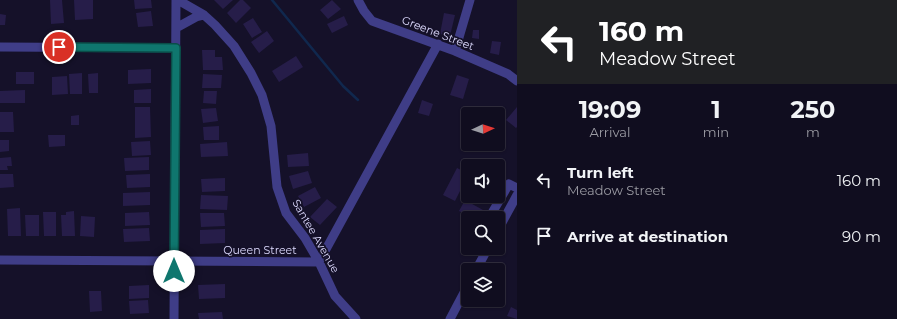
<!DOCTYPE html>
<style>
:root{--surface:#100d1f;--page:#1e1b2c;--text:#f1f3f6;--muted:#9c9ca4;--line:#302d3d}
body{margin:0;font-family:Montserrat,sans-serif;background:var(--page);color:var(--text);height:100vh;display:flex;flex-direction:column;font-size:15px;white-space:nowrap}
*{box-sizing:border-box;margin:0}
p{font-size:13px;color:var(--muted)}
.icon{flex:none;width:22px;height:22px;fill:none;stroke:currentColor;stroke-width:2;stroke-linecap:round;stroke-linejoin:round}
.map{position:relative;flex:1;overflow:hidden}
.side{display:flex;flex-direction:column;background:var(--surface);width:380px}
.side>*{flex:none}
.top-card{background:#202124;color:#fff;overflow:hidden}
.needle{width:26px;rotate:86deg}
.fabs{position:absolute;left:461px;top:107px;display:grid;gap:8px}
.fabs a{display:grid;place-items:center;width:44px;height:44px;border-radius:4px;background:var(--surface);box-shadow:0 1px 3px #0004,0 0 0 1px var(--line);font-size:20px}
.pin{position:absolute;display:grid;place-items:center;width:34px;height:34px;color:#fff;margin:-17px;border:2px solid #fff;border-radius:50%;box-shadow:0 1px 4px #0007}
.me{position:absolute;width:44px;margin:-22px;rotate:0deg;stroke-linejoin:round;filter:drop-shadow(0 0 3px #0008)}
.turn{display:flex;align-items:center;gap:14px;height:84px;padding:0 16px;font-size:18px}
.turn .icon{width:52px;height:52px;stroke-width:2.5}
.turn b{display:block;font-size:28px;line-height:34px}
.eta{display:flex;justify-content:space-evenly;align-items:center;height:68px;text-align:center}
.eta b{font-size:24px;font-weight:700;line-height:28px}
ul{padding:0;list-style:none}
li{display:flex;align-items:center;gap:12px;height:56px;padding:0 16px}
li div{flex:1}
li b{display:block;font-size:15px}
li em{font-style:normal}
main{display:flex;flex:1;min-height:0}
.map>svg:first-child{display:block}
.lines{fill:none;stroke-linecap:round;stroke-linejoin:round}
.stream{stroke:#10284e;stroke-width:2.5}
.building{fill:#261d49}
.minor{stroke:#3f3d87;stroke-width:9}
.route-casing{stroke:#0a4d48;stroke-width:10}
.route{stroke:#0f766e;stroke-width:7}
.labels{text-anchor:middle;stroke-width:3.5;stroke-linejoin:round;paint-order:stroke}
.street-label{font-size:11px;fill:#dddafe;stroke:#151129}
</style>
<main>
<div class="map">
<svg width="517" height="319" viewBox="0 0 517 319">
<rect width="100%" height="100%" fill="#151129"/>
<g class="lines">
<!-- stream -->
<path class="stream" d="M272,0L343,86L358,100"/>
</g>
<!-- building -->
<path class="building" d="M50,0H62L64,23L51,24Z
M74,0H93V19L75,20Z
M134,0H151L152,8L135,9Z
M214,0H233L223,9Z
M240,0H243L251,8L236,23L227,13Z
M332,0L341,9L328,19L320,10Z
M151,11L153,26L138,27L136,13Z
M444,13L455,15L450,36L440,34Z
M0,14L6,15L5,25H0Z
M344,16L348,25L332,33L327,24Z
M253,18L262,32L252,38L243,24Z
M473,30H479V39L472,38Z
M267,31L274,41L259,53L251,42Z
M492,41L501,42L499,55L490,53Z
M202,50H215V57H222L223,70H203Z
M296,56L303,67L279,82L272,71Z
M151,69V83L128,84V70Z
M16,72H34V84H16Z
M82,73V94H70L69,74Z
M98,73V93H89L88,74Z
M203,74L222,75L221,88H202Z
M457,75L469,79L463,99L450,95Z
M67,76L68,94L52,95V77Z
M151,89V103H134V90Z
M25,90V103H0V91Z
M204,91H217L216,104L203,103Z
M422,100L433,104L429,116L418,113Z
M135,107H150L151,137L135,138Z
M517,107V127L516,128L506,120Z
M216,108L218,121L203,123L201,109Z
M0,112H13L14,132H0Z
M79,115V125H71V116Z
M219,126V140H204L203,127Z
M48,135H65V146L49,147Z
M0,140H9V151L0,152Z
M150,141L151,155L132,156L131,142Z
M227,142L228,156L201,157L200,144Z
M308,153L309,166L288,167L287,155Z
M11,157L12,166H7L8,170H0V158Z
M149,157V170L125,171L124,158Z
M465,167L468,168V175L455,201L443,195L457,168L463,171Z
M498,170L503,172L498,184Z
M308,171L312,183L293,189L289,176Z
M0,174H13L14,187L0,188Z
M150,174V187L127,188L126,175Z
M225,178V191L202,192L201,179Z
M315,187L321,198L304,207L298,196Z
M150,192V205L123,206V193Z
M201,195L228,196L227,210L200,209Z
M327,199L337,207L320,225L310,217Z
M465,200L483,210L479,218H472L459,211Z
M20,208L21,236H8L7,209Z
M74,211L75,236H62L61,215H66V212Z
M43,212H56V236H44Z
M149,212L150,225L125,226V213Z
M200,213H224L225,226L201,227Z
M25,215H39V236H26Z
M81,216L95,217L94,237L80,236Z
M149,228L150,241L124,242L123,229Z
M225,229V243L200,244V230Z
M225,284V298L199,299L198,285Z
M149,285V298L129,299V286Z
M89,291H101L102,311L90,312Z
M148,300L149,313L130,314L129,301Z
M511,307L517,310V319L507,316Z
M222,312L223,319H199L198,313Z"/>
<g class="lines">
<!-- minor -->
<path class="minor" d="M178,0L204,15L215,25L234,46L251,73L262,95L271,126L277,187L286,213L305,238L319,262L335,296L356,319
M358,0L364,11L372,21L455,51L508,74L517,81
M176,28L196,17L204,15
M0,47L176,48
M455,51L470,0
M489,218L509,184L517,188
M498,230L517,195
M0,260L319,262L438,44
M476,270L488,248
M174,319L176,0
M450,319L468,285"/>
</g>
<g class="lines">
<!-- route casing -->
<g class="route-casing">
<path id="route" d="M59,47L176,48L174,271"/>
</g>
<!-- route -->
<use href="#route" class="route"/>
</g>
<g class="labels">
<!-- street labels -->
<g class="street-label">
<text transform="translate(438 33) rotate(21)" y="4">Greene Street</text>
<text transform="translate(316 236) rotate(60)" y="4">Santee Avenue</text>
<text x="260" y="254">Queen Street</text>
</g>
</g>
</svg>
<div class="fabs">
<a><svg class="needle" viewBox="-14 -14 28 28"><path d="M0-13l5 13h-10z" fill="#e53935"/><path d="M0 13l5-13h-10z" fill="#9c9ca4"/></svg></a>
<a><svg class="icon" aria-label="sound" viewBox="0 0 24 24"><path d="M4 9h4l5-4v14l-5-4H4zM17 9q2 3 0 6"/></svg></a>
<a><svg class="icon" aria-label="search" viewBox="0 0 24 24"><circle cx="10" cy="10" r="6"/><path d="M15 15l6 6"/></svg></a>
<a><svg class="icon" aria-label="layers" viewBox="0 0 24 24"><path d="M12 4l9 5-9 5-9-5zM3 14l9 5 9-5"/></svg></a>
</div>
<div class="pin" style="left:59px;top:47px;background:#d93025"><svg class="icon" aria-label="arrive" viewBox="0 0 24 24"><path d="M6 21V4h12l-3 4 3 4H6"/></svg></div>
<svg class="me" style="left:174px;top:271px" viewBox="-20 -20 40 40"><circle r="19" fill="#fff"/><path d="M0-13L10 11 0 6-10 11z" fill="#0f766e"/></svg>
</div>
<section class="side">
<div class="top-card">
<div class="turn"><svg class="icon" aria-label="left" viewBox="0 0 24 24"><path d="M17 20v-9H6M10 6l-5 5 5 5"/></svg><div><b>160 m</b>Meadow Street</div></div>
</div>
<div class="eta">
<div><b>19:09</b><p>Arrival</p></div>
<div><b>1</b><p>min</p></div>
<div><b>250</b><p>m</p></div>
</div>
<ul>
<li><svg class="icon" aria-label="left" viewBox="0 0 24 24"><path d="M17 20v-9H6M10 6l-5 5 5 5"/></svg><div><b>Turn left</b><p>Meadow Street</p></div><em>160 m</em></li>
<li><svg class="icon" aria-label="arrive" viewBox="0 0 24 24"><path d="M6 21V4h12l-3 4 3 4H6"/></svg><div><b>Arrive at destination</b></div><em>90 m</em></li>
</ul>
</section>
</main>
